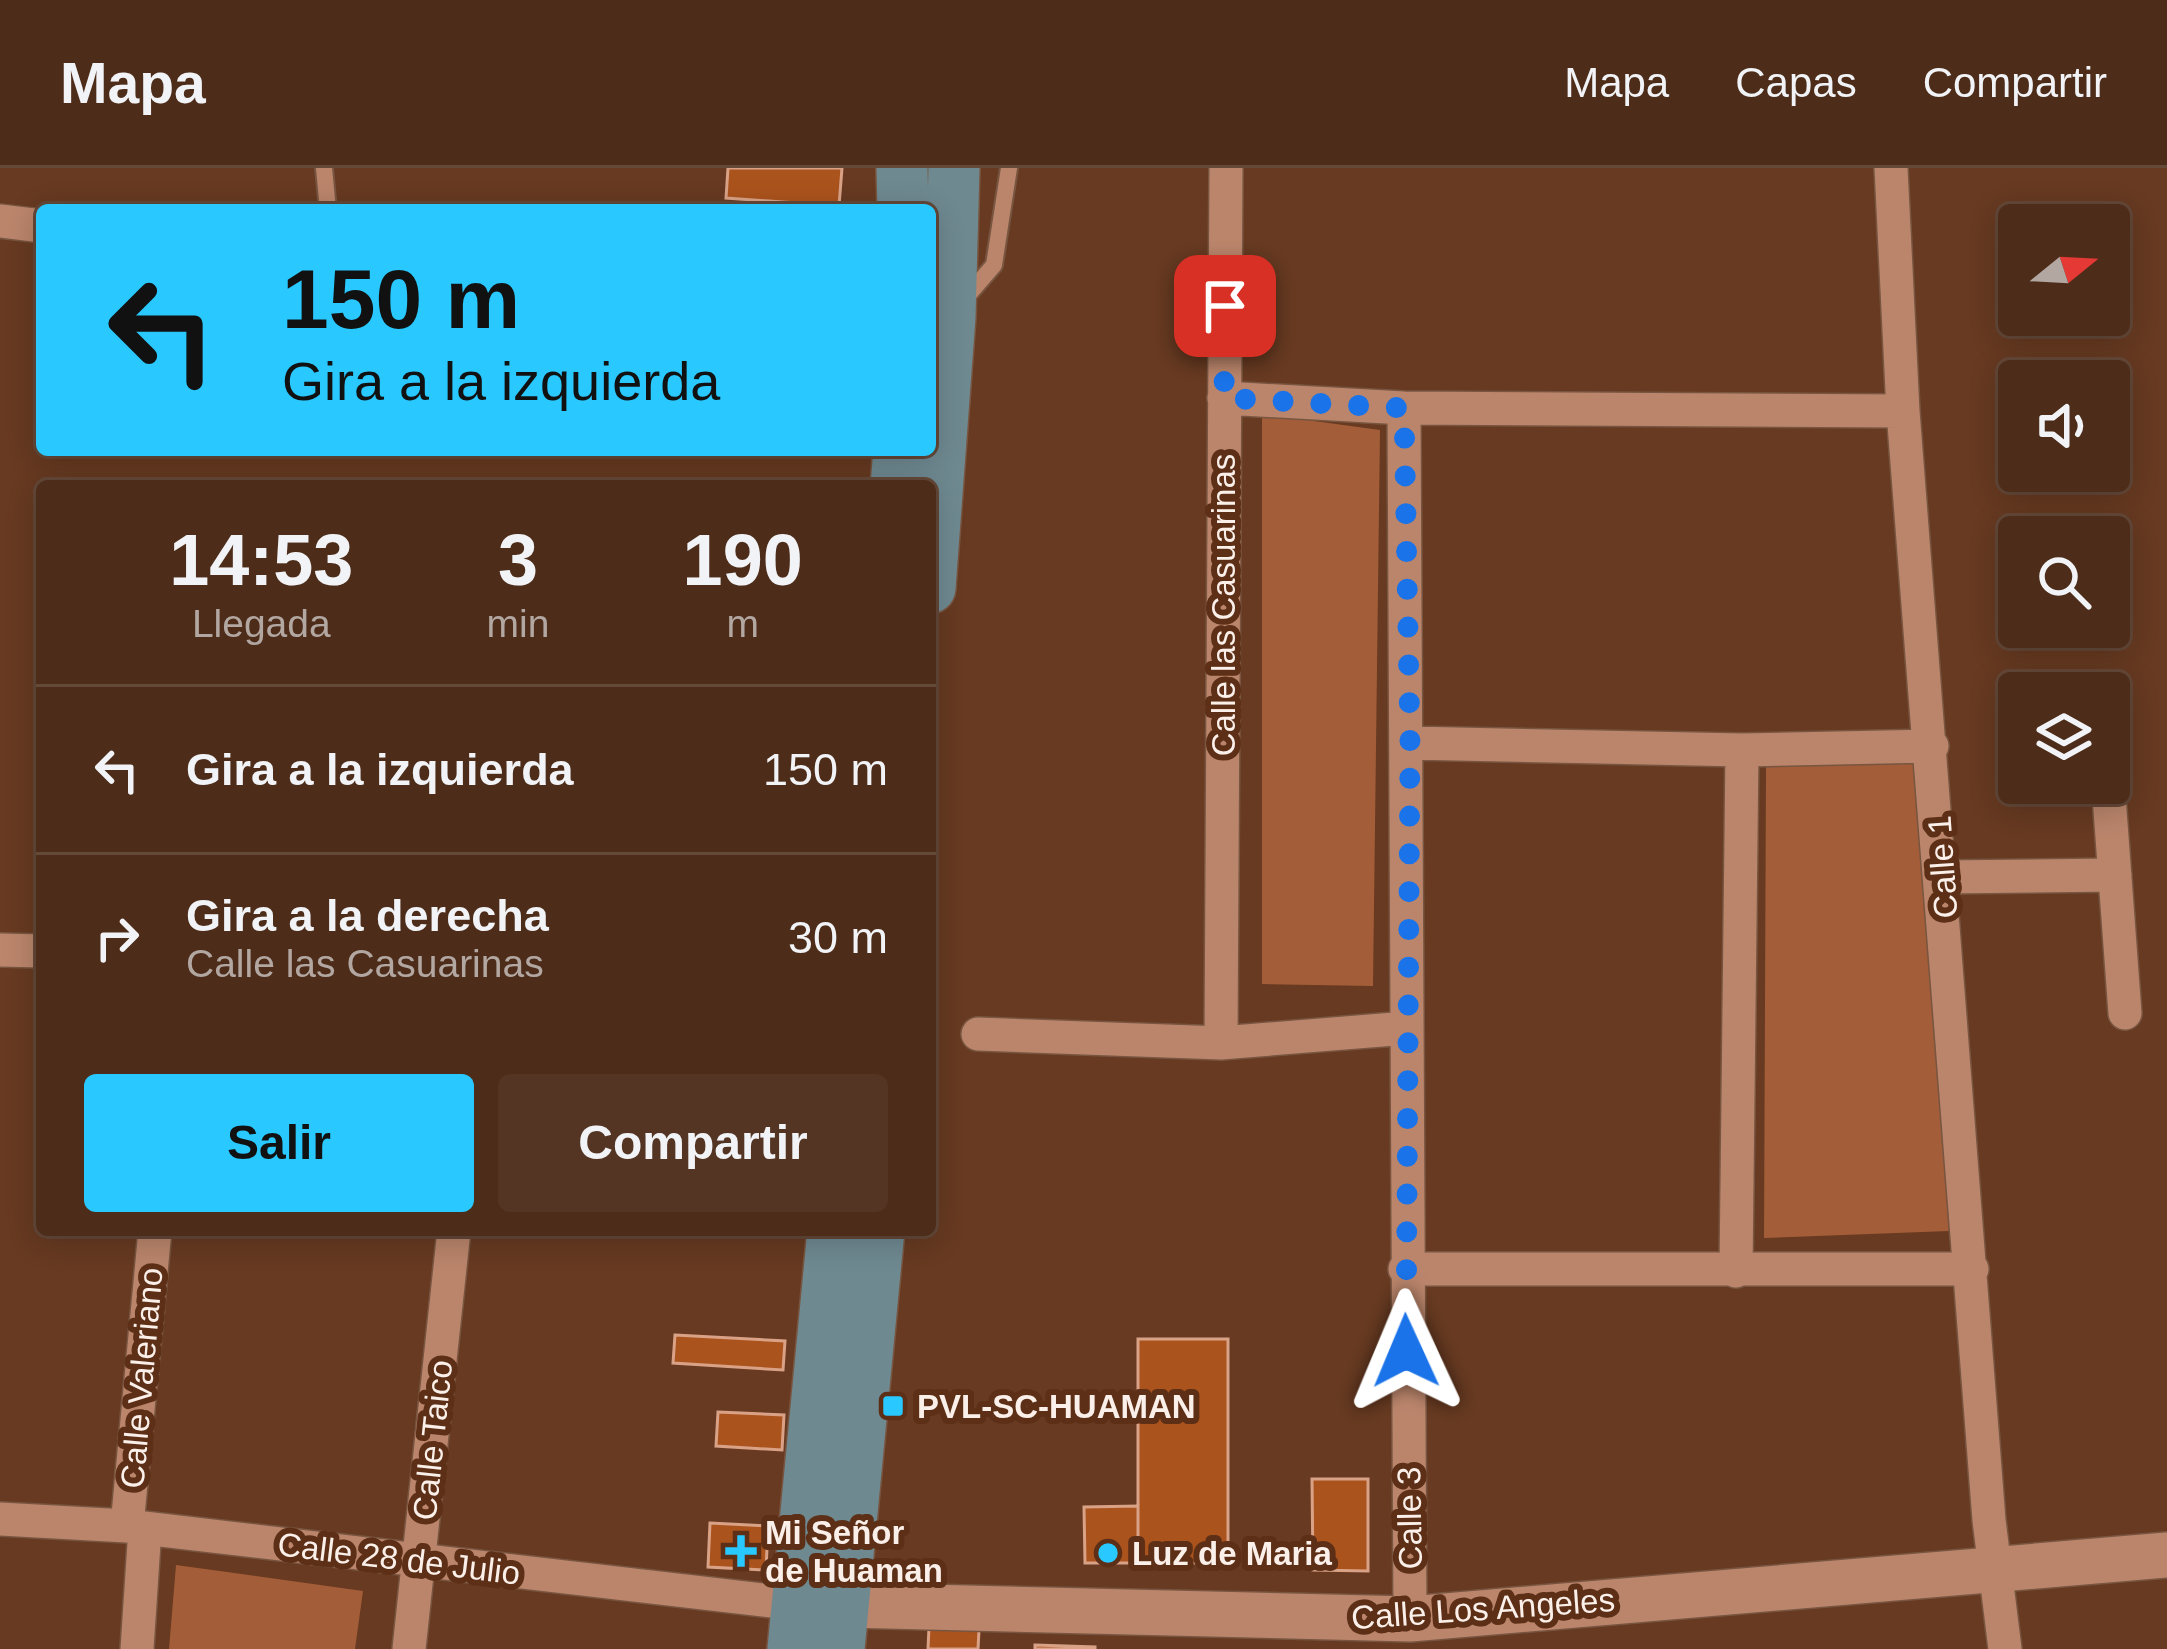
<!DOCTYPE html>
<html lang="es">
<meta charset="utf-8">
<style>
:root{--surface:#4d2c19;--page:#543422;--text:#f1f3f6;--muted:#b3a7a2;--line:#644838;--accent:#29c8ff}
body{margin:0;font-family:Helvetica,sans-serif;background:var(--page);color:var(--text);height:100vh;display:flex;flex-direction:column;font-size:45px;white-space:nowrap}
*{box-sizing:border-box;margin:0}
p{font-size:39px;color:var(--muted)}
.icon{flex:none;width:66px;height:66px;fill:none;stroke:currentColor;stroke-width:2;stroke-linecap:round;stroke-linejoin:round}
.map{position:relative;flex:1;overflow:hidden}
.drawer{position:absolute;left:36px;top:312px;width:900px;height:756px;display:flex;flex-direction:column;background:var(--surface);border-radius:12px;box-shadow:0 6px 30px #0003,0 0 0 3px var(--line)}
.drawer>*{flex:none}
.top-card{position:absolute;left:36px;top:36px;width:900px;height:252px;border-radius:12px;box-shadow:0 6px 30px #0003,0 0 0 3px var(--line);background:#29c8ff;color:#111;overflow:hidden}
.needle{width:78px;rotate:72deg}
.controls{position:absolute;left:1998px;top:36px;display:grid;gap:24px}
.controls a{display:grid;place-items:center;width:132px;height:132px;border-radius:12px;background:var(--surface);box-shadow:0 6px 30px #0003,0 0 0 3px var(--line);font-size:60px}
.pin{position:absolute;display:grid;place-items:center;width:102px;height:102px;color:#fff;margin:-51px;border-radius:24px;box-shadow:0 6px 18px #0006}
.me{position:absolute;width:132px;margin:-66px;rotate:359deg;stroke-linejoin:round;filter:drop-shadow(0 0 9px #0008)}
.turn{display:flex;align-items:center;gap:42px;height:252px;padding:0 48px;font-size:54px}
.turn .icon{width:156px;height:156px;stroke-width:2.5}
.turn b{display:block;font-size:84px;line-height:102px}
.eta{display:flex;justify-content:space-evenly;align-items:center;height:204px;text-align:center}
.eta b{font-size:72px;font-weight:600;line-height:84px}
.action{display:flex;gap:24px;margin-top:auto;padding:24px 48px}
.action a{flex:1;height:138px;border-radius:12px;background:var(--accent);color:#111;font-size:48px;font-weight:600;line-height:138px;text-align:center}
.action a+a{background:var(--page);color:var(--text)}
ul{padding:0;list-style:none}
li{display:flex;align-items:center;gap:36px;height:168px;padding:0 48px;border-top:3px solid var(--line)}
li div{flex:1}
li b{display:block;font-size:45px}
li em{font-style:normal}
header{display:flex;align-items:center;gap:72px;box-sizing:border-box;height:168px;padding:0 60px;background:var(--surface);border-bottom:3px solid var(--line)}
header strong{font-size:57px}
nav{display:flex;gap:66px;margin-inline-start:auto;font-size:42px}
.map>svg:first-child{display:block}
.green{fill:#a35d38}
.building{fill:#ab531d;stroke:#d9a287;stroke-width:3}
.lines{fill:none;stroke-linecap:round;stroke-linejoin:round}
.lane-casing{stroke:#785540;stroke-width:20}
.street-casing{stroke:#785540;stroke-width:36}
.secondary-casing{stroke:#785540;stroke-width:48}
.primary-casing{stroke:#785540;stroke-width:54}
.lane{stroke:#ba856b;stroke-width:16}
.street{stroke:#ba856b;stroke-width:33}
.secondary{stroke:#ba856b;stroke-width:45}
.primary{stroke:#6f8991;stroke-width:51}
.route{stroke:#1a73e8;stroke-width:21;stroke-dasharray:0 37.8}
.poi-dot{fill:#29c8ff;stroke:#5c2f16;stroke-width:4.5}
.labels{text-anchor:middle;stroke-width:12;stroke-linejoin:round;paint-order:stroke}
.street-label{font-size:33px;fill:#fbefe9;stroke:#5c2f16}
.poi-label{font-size:33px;font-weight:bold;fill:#fbefe9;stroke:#5c2f16;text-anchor:start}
</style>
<header>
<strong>Mapa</strong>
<nav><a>Mapa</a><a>Capas</a><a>Compartir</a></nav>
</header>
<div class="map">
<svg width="2167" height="1481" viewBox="0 0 2167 1481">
<rect width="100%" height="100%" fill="#673a21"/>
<!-- green -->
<path class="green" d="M1262,246L1380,262L1373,818L1262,816Z
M1915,595L1949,1063L1764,1070L1766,597Z
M176,1397L363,1423L355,1481H169Z"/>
<!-- building -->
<path class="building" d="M728,0H842L839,38L726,30Z
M675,1167L785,1173L783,1202L673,1195Z
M1138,1171H1228V1395H1138Z
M718,1244L784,1247L782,1282L716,1278Z
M1312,1311H1368V1403L1313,1402Z
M1138,1338V1395H1085L1084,1339Z
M710,1355L768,1358L766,1402L708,1399Z
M929,1459L979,1462L978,1481H928Z
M1035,1477L1095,1479V1481H1035Z"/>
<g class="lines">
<!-- lane casing -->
<g class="lane-casing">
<path id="lane" d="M324,0L328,42
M962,134L994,97L1009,0"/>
</g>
<!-- street casing -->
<g class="street-casing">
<path id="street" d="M1891,0L1903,243L1989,1352L2005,1481
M0,53L42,58
M1224,230L1404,240L1903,243
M1404,240L1410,1451
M1410,575L1742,582L1932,578
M2108,615L2125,845
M1943,709L2115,707
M0,782L42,783
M978,866L1221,875L1407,860
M1221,875L1226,0
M1405,1101H1972
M1736,1103L1742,582
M0,1351L127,1358L797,1436
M127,1358L155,1062
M137,1481L145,1360
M409,1481L454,1062"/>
</g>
<!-- secondary casing -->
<g class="secondary-casing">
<path id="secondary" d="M806,1436L1410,1451L2167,1387"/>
</g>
<!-- primary casing -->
<g class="primary-casing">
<path id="primary" d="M902,0L903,42
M896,318L899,282
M930,420L950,149L954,0
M793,1481L833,1062
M839,1481L879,1062"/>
</g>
<!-- lane -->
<use href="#lane" class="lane"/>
<!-- street -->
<use href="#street" class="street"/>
<!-- secondary -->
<use href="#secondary" class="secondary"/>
<!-- primary -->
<use href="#primary" class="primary"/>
</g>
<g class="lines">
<!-- route -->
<path class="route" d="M1225,138L1224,230L1404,240L1410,575L1406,1183"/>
</g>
<!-- markers -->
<g class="poi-dot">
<rect x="881" y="1226" width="24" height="24" rx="6"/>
<path d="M735 1365h12v12h12v12h-12v12h-12v-12h-12v-12h12z"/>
<circle cx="1108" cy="1385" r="12"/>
</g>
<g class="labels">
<!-- street labels -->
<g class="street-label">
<text transform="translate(1223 437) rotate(-90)" y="12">Calle las Casuarinas</text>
<text transform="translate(1942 699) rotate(-94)" y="12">Calle 1</text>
<text transform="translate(141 1210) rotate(-85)" y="12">Calle Valeriano</text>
<text transform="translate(432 1272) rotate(-84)" y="12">Calle Taico</text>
<text transform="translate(1409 1350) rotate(-91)" y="12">Calle 3</text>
<text transform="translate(399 1390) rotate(7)" y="12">Calle 28 de Julio</text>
<text transform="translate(1483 1440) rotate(-4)" y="12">Calle Los Angeles</text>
</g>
<!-- poi labels -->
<g class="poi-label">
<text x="917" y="1250">PVL-SC-HUAMAN</text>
<text x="765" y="1376">Mi Señor<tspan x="765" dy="38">de Huaman</tspan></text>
<text x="1132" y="1397">Luz de Maria</text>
</g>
</g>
</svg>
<div class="controls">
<a><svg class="needle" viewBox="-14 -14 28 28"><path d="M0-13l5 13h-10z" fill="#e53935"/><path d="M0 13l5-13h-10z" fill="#b3a7a2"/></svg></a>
<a><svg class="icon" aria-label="sound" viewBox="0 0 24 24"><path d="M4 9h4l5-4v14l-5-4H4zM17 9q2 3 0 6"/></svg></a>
<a><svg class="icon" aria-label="search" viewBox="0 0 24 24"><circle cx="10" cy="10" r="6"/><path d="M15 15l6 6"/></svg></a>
<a><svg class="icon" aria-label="layers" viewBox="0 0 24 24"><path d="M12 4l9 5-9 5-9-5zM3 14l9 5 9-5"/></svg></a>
</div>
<div class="pin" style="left:1225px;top:138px;background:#d93025"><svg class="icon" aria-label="arrive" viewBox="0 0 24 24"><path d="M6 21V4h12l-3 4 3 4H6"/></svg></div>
<svg class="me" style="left:1406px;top:1183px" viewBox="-20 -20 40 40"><path d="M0-17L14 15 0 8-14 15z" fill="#1a73e8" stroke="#fff" stroke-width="4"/></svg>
<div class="top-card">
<div class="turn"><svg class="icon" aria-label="left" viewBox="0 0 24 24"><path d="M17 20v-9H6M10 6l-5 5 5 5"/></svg><div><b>150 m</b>Gira a la izquierda</div></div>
</div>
<section class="drawer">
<div class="eta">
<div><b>14:53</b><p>Llegada</p></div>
<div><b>3</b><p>min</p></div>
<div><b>190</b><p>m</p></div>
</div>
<ul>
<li><svg class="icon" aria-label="left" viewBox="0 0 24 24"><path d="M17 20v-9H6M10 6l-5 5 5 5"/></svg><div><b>Gira a la izquierda</b></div><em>150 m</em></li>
<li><svg class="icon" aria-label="right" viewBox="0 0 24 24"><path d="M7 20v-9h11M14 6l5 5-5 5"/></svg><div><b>Gira a la derecha</b><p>Calle las Casuarinas</p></div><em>30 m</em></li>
</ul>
<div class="action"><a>Salir</a><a>Compartir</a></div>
</section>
</div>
